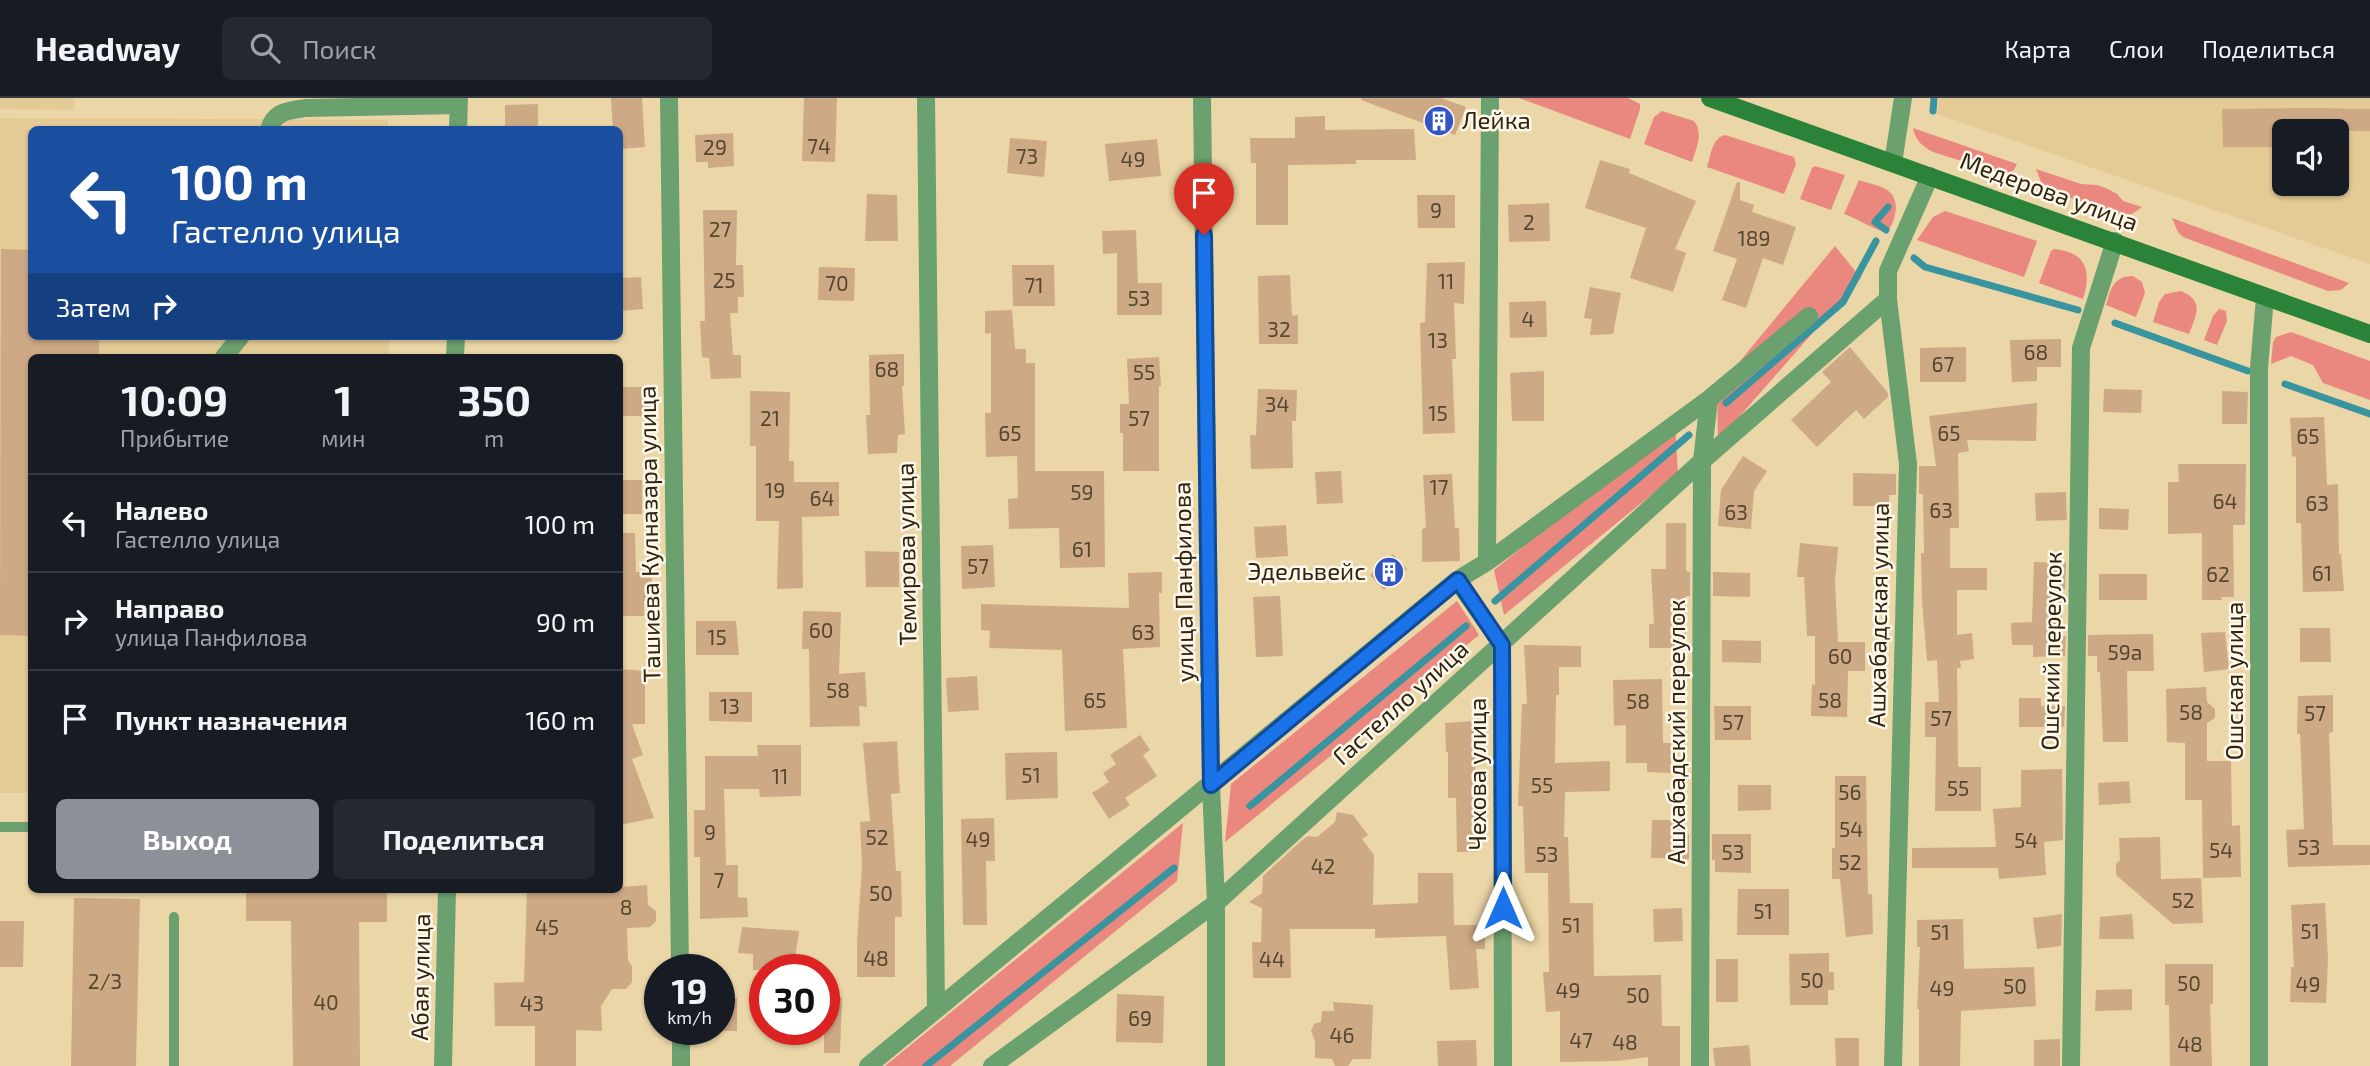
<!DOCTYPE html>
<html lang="ru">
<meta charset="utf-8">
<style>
:root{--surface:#171b24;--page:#242831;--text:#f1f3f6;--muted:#9ea1a6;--line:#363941;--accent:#8c9099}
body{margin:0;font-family:"Exo 2",sans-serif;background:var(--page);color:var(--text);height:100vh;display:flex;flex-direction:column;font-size:26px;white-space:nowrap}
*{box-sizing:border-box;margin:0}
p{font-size:23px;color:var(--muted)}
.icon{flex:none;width:38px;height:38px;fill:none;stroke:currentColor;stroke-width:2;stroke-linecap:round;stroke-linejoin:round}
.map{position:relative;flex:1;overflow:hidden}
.panel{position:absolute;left:28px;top:256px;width:595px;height:539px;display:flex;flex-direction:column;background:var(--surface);border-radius:10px;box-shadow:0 2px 5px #0004}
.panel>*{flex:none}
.top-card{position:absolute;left:28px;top:28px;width:595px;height:214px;border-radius:10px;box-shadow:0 2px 5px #0004;background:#1a4fa0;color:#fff;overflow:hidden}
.tools{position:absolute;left:2272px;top:21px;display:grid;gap:14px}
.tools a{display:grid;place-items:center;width:77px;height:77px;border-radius:10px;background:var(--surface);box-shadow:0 2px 5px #0004;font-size:35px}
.speed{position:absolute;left:644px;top:856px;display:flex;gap:14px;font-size:35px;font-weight:700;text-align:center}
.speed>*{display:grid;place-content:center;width:91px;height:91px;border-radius:50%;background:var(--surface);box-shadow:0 2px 5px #0004;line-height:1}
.speed small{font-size:18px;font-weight:400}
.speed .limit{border:10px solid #d22;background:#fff;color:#111}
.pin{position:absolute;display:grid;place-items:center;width:60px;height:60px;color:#fff;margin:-72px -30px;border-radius:50% 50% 50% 0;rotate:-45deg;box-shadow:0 0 7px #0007}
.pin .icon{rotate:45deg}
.me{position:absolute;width:77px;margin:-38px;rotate:0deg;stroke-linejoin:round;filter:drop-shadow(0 0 5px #0008)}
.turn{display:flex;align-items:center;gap:24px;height:147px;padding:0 28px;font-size:32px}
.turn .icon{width:91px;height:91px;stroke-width:2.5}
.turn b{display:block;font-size:49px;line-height:60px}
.then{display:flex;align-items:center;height:66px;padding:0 28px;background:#0003;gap:14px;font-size:26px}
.eta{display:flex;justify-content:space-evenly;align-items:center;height:119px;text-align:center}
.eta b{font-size:42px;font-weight:700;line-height:49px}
.button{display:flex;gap:14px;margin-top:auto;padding:14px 28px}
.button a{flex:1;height:80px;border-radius:10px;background:var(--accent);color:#fff;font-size:28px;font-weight:700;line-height:80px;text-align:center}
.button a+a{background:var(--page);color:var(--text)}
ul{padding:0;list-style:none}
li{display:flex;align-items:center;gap:21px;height:98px;padding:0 28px;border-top:2px solid var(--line)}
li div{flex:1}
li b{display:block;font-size:26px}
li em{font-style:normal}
header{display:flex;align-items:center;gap:42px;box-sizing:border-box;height:98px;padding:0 35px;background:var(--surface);border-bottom:2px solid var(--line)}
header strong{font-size:33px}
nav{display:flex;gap:38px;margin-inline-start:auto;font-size:24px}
.search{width:490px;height:63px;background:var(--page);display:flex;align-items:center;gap:18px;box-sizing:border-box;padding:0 24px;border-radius:10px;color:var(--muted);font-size:26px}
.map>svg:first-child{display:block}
.built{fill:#e4cb95;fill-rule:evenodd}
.green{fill:#ea877e}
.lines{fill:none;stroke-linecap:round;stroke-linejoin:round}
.stream{stroke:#38949f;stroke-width:7}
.building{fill:#cea985}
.service{stroke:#6ba06f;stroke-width:10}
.minor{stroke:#6ba06f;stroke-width:18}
.tertiary{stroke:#6ba06f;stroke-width:18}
.secondary{stroke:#2a8338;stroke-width:18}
.route-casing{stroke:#114b97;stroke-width:18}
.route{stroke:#1a73e8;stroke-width:12}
.labels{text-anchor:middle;stroke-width:5;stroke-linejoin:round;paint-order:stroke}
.number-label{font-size:21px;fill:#55462f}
.poi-label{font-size:24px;fill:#2d2512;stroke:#fff8ea;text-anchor:start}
.street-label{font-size:24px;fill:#2d2512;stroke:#fff8ea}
</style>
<header>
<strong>Headway</strong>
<div class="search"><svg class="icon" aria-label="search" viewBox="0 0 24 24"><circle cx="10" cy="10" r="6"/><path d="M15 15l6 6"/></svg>Поиск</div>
<nav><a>Карта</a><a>Слои</a><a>Поделиться</a></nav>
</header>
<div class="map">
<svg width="2370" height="968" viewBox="0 0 2370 968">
<rect width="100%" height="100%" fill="#ebd6a7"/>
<!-- built -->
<path class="built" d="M0,0H74V12L0,11Z
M1939,0H2370V166L1937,16ZM2284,33H2336V86H2284Z
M0,20L388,22V32H32V238H389V259H32L31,695H0Z"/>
<!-- green -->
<path class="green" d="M1519,0H1628L1640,6V11L1630,41Z
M1662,13L1694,23C1704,36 1696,50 1692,64L1644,46L1654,19Z
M141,28L215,29V31L141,32Z
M1913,30L2017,66L2013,73L2003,76L1933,54C1923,49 1915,42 1913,30Z
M1725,37L1794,59L1796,66L1784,96L1707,69C1711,57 1712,40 1725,37Z
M1815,68L1845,77L1831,112L1800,101L1812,70Z
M2036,71L2081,86L2097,87L2108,91L2117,96L2123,103L2142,109L2132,116L2118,117L2054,94L2041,84Z
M1859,82C1867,85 1880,87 1887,92C1902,102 1895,123 1887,135C1871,130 1860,122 1844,116Z
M1945,113L2037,143L2024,179L1917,142L1933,119Z
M2172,120L2349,185L2341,192L2328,193L2183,139L2178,134Z
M1835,148L1861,180L1718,343L1717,291Z
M2054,151C2086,154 2092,172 2083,201L2039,185L2051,153Z
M2133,178L2142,184L2145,195L2136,219L2106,207C2111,191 2113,178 2133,178Z
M2181,193C2205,203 2196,217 2189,236L2153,224L2159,204L2165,196Z
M2219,211L2226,213L2227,223L2217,247L2204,242L2213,218Z
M2291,234L2370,263V302L2323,285L2313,267L2291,258L2271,266L2273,244L2276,239Z
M1675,326L1678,375L1504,517L1494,472Z
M1457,503L1479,537L1225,744L1231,686Z
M1183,725L1177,783L950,968H885Z"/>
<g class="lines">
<!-- stream -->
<path class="stream" d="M1933,13L1934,0
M1886,132L1875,124L1888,109
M1914,160L1925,169L2078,212
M2115,225L2248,273
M2285,286L2370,316
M1726,305L1843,204L1876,143
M1495,503L1689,337
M1250,708L1466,528
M926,968L1174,770"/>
</g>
<!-- building -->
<path class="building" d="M611,0H642L645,49L620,51V32H613Z
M804,0H837L835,64L802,63Z
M1362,0H1441L1466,9L1455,37L1361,2Z
M538,6V32H505V7Z
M2311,10L2370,11V33H2284V49H2223L2222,11Z
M1325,18V32L1414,31L1416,62H1356V66L1288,67V127H1256V65H1251L1250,40H1295V19Z
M733,35L734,68L708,70V64H696L695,37Z
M1010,40L1047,43L1044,79L1007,75Z
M1157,41L1161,78L1109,83L1105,46Z
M1600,62L1630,71L1629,75L1696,103L1675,151L1686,155L1673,194L1630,180L1646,130L1585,110Z
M1737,84H1740V102L1754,107L1752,114L1796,129L1783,167L1763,160L1746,210L1722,202L1737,161L1713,153Z
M867,96L897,97L898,143H865Z
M1417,97H1455V130H1418Z
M1549,105L1550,143L1509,144L1508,107Z
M703,112H737L736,167H743L744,199H738V215H730L733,257H741V280L711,281L709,260L702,259L700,223H705Z
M1136,132L1138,185H1162V217H1117V155L1103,156L1102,133Z
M1,151L32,152V238H99V257L32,259V538L0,537Z
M1465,164L1464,206L1454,205L1456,261H1452L1455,335L1423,336L1420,225L1425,224L1427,165Z
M1012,167H1054L1055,208H1013Z
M819,169L855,170L854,203L818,202Z
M1290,177L1292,218L1298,217V246H1259L1258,178Z
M641,179L643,211L620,213V180Z
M1590,189L1621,195L1613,236L1590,237L1592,221L1584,220Z
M1546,203L1547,239L1510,240L1509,204Z
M1012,212L1015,251H1026V265H1035V373H1104L1105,469L1060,470L1059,430L1009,431L1008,401L1018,400L1017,358L986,359L985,315H991V235L985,236V213Z
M2061,241V269H2037V283L2012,284L2010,242Z
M1850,249L1888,295V299L1864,321L1856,312L1817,349L1791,322L1831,284L1822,274Z
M1966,249V284H1920V250Z
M904,256V288H902L905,336L898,337L897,355L868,356L866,317H870L869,257Z
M1159,259L1161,288H1159V373H1123V335H1120V306H1129L1127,261Z
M1544,273V323H1512L1510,275Z
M620,289H649V318H620Z
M1258,291L1297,292L1296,323H1292L1293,370L1251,371L1250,337H1256Z
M2104,291L2142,292L2141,315L2103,314Z
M750,293L790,294L789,363H794V384H839V418L802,419L803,490L777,491L779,423H756V348H750Z
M2222,293L2248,294L2247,326H2222Z
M2037,305L2036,343L1967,342L1969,353L1958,355L1959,430H1950V470H1987V492H1957V537L1972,535L1974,561L1960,563L1961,570H1957L1958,669H1981V713H1935L1936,639H1925V604H1939L1937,562L1927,563L1922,503L1921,455H1924L1923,396H1919V368H1936L1929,318Z
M2324,319L2327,387L2338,386L2339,456H2341L2344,493L2303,494L2301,425H2296V359L2292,358L2290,320Z
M1743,358L1767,373L1754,393L1751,431L1718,428L1721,392Z
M2178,366H2246L2245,427H2233L2234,499H2221L2222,502H2202V435L2168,436V384H2179Z
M1341,373L1343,405L1317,406L1315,374Z
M1853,375L1896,376V397H1889V408H1853Z
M1452,376L1455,430H1459L1460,463L1422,464V431L1426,430L1423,377Z
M620,382H642V416H620Z
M2066,394L2067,422L2036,423L2035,395Z
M2099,410L2129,411L2128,432L2099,431Z
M1666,425H1686V473L1690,474V498H1686V550H1649V526H1654L1651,471H1666Z
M1286,427L1288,458L1256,460L1254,429Z
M620,435H635L636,474H652L651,503H644V518H620Z
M1800,445L1838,449L1835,484L1838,544H1865V573H1848L1847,619L1811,618L1812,586L1815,587V538H1807L1804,479H1797Z
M993,447L995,489L962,491L961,448Z
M865,453L899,454V489H866Z
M1393,456L1407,471L1384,492L1370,477Z
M2034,464L2066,465L2065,492H2062V538H2066L2065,558L2033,559V547H2012L2011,525L2032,524Z
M1162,474V495H1159L1160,549L1123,551L1127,630L1065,633L1062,552L989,550L990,533L981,532V506L1129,510L1128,475Z
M1713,474L1750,475V499L1713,498Z
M2099,476H2147V502H2099Z
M1280,498L1283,558L1256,559L1253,499Z
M803,513L841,514L839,576L865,574L867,609L859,608L860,628L810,629L809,551H802Z
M696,523H736L739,557H696Z
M2300,530H2330L2331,564H2300Z
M2225,534L2229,571L2204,574L2201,535Z
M2153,536L2154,573H2127L2128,644H2103L2100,574H2097V558H2088V537Z
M1722,542L1761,543V565L1722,564Z
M1524,547L1581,548V569H1559V597H1556L1555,665L1610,663V693L1565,694L1564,739H1568L1570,805H1593L1594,878L1661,877L1662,928H1680V968H1648V959L1617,963L1560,964V913L1546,914L1543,874H1549L1548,775H1525L1523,708H1518L1522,606H1527Z
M620,571L645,573V626H632L643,657L632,661L654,720L620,727Z
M977,578L979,612L948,614L946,580Z
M1662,581L1663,645H1671V675L1647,674V665H1626V627L1614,628L1613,582Z
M2206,589L2207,604L2215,611V620L2207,625V663H2231L2232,728L2240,727L2241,779L2203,780L2202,702H2185V645L2167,644L2166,591Z
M709,594H752V624L709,623Z
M2333,597V634L2329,635L2333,747H2370V767L2288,769L2286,732L2304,731L2300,636H2297L2298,598Z
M2019,600H2041V608H2065L2064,629H2019Z
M1714,608H1751V642H1715Z
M1474,623L1478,754H1457L1456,700H1448V654H1446L1445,625Z
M1140,637L1150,652L1143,657L1157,678L1125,700L1130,707L1109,721L1092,695L1109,684L1103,675L1116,666L1110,657Z
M897,643L900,695L891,696L896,773H901L902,819H895V879H857V844L862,767L860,724L870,723L863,645Z
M757,647H801V698L760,699L759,691H724L726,767H738V799L747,800L748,819L700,821V759H694V712H705V658H758Z
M1057,654L1058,700L1006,702L1005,655Z
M2062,671L2063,742L2044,744L2046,777L1999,781L1998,770H1912V750L1996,749L1993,711L2021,709V672Z
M1835,678H1866L1868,796H1872L1873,836L1846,839L1840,781H1832V750H1835Z
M2129,683L2131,705L2099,707L2098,685Z
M1738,687H1771V712L1738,713Z
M1337,714L1353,717L1368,737L1362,741L1374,757L1373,807L1418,805V775H1453L1454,827H1485V851H1476L1479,890L1450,892L1446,838L1375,840V831H1290L1291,880H1253L1252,844H1261L1262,810L1249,804L1262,795L1263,778L1301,743L1308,738L1317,739L1335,724Z
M994,720L995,763H986L987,827H963L961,721Z
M1652,722H1683V736H1689V761L1651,760Z
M1712,736H1751V775L1715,774V762H1712Z
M2160,739L2161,781L2201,780L2203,825L2173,826L2116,777V766L2120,762L2119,740Z
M647,787L648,807L656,813V823L650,829L627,830L628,862L632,868V884L626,891H612L601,908L602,933L576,932V968H535V928H495L494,885L524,884L527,791H620V789Z
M246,791H387V824H359L360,968H293L291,823H246Z
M1738,791H1789V837H1737Z
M74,800L140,801L136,968H71Z
M2325,805L2328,861L2326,905L2290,904L2291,869H2294L2291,807Z
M1682,810L1683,843L1654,844L1653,811Z
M2062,816L2061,848L2037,851L2033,820Z
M2132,816L2134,841H2099L2100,819Z
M1963,821L1964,871L2034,869L2036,908L1961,913L1960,968H1919V911H1917L1920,849H1917V822Z
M0,823H24L23,869H0Z
M742,829L799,833L795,860L784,859V872H753V856L738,855Z
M1829,855V874H1834V892H1828V907H1790L1789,856Z
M1716,861H1738V904H1716Z
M2165,866H2213V906H2210L2212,968H2170L2169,907H2165Z
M2132,891V912L2095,913L2096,892Z
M1117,896L1164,898L1163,945L1116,944Z
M824,899H842L840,955H824Z
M719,900H737V933H719Z
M1333,904L1373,907L1371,961H1353L1348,968H1335L1332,961L1315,960V943L1311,933L1314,926L1321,924L1322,913H1334Z
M1835,940H1859V968H1836Z
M2060,941V968H2034V942Z
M1476,942L1477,968H1438L1437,943Z
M1749,947L1751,968H1715L1713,950Z"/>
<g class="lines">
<!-- service -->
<path class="service" d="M0,729H32
M174,819V968"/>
<!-- minor -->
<path class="minor" d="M669,0L680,872
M926,0L936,911
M269,32C274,13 288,13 305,10L458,7
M1893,65L1903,0
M224,259L241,238
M1487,464L1490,0
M1457,482L1502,547L1503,968
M681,931V968
M868,968L1457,482L1487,464L1709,301L1809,218
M992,968L1216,805L1702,363L1888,201
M1700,968L1702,363L1709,301
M1893,968L1908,366L1888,201V173L1930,78
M2071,968L2081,250L2115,143
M2259,968V270L2265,199"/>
<!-- tertiary -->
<path class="tertiary" d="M1202,0L1211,687L1216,805V968
M458,32L459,0
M455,259L456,238
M443,968L447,791"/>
<!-- secondary -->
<path class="secondary" d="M1710,0L2370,236"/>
</g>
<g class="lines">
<!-- route casing -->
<g class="route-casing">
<path id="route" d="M1204,137L1211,687L1458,482L1502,547L1503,810"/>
</g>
<!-- route -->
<use href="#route" class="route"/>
</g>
<!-- icons -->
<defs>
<g id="building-disc" transform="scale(1.575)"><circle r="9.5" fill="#3155c5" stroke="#fff8ea"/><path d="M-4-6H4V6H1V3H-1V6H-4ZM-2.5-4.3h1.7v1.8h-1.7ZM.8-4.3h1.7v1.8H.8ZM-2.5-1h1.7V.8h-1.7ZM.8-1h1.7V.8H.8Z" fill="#fff"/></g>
</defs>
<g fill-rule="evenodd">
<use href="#building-disc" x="1439" y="23"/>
<use href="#building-disc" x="1389" y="474"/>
</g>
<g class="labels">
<!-- number labels -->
<g class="number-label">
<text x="819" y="56">74</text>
<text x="715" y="57">29</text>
<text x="1027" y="66">73</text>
<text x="1133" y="69">49</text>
<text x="1436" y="120">9</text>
<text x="1529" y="132">2</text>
<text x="720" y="139">27</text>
<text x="1754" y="148">189</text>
<text x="724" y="190">25</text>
<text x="1446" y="191">11</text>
<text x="837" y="193">70</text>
<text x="1034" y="195">71</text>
<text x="1139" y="208">53</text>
<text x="1528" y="229">4</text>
<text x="1279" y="239">32</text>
<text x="1438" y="250">13</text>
<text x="2036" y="262">68</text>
<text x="1943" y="274">67</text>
<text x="887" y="279">68</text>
<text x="1144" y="282">55</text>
<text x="1277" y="314">34</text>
<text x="1438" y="323">15</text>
<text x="770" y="328">21</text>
<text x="1139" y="328">57</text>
<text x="1010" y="343">65</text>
<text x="1949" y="343">65</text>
<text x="2308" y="346">65</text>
<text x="1439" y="397">17</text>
<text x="775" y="400">19</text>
<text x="1082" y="402">59</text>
<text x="822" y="408">64</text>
<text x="2225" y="411">64</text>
<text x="2317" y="413">63</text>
<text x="1941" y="420">63</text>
<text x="1736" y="422">63</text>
<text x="1082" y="459">61</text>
<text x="978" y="476">57</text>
<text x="2322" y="483">61</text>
<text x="2218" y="484">62</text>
<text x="821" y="540">60</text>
<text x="1143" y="542">63</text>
<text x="717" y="547">15</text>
<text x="2125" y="562">59а</text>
<text x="1840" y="566">60</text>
<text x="838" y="600">58</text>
<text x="1095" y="610">65</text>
<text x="1830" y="610">58</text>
<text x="1638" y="611">58</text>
<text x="730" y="616">13</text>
<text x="2191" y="622">58</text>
<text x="2315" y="623">57</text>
<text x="1941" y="628">57</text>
<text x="1733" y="632">57</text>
<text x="1031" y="685">51</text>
<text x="780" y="686">11</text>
<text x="1542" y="695">55</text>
<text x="1958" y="698">55</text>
<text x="1850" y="702">56</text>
<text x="1851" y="739">54</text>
<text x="710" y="742">9</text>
<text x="877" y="747">52</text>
<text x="978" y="749">49</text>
<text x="2026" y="750">54</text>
<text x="2309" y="757">53</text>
<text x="2221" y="760">54</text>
<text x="1733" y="762">53</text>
<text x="1547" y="764">53</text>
<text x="1850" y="772">52</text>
<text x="1323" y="776">42</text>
<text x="719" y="790">7</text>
<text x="881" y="803">50</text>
<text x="2183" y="810">52</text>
<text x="626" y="817">8</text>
<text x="1763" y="821">51</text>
<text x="1571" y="835">51</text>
<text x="547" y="837">45</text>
<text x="2310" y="841">51</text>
<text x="1940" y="842">51</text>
<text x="876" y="868">48</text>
<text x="1272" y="869">44</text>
<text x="1812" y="890">50</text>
<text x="105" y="891">2/3</text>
<text x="2189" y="893">50</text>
<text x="2308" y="894">49</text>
<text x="2015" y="896">50</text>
<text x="1942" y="898">49</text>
<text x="1568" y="900">49</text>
<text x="1638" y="905">50</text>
<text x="326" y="912">40</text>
<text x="532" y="913">43</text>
<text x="1140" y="928">69</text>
<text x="1342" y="945">46</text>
<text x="1581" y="950">47</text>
<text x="1625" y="952">48</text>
<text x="2190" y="954">48</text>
</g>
<!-- poi labels -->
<g class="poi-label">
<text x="1462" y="31">Лейка</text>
<text x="1366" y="482" text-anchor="end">Эдельвейс</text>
</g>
<!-- street labels -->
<g class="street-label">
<text transform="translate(2049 94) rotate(20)" y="8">Медерова улица</text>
<text transform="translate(650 436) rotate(-91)" y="8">Ташиева Кулназара улица</text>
<text transform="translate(907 456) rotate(-91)" y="8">Темирова улица</text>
<text transform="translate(1184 484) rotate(-91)" y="8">улица Панфилова</text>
<text transform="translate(1879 517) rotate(-89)" y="8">Ашхабадская улица</text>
<text transform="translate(2052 553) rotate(-89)" y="8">Ошский переулок</text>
<text transform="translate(2235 583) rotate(-90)" y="8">Ошская улица</text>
<text transform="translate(1401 605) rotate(-42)" y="8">Гастелло улица</text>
<text transform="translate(1677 634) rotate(-90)" y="8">Ашхабадский переулок</text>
<text transform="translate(1478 676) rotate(-90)" y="8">Чехова улица</text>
<text transform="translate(421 879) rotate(-89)" y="8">Абая улица</text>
</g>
</g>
</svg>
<div class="tools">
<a><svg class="icon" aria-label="sound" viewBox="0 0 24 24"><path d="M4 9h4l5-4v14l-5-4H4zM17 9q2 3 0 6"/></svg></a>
</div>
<div class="speed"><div>19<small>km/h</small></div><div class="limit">30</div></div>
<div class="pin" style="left:1204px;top:137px;background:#d93025"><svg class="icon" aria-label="arrive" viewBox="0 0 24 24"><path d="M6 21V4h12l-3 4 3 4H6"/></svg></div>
<svg class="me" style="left:1503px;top:810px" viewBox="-20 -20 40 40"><path d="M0-17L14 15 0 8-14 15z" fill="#1a73e8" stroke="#fff" stroke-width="4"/></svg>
<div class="top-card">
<div class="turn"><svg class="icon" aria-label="left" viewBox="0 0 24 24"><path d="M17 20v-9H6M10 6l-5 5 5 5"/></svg><div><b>100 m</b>Гастелло улица</div></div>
<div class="then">Затем<svg class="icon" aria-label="right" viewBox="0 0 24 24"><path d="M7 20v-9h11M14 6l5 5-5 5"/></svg></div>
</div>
<section class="panel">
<div class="eta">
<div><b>10:09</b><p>Прибытие</p></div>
<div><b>1</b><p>мин</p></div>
<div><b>350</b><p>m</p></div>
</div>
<ul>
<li><svg class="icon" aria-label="left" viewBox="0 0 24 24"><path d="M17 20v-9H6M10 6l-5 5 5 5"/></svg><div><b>Налево</b><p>Гастелло улица</p></div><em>100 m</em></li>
<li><svg class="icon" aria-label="right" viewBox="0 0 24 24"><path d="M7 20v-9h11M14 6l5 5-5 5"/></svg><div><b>Направо</b><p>улица Панфилова</p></div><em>90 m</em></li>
<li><svg class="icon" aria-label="arrive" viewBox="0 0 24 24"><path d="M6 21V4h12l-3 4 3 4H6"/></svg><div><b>Пункт назначения</b></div><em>160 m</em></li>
</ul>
<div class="button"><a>Выход</a><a>Поделиться</a></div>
</section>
</div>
